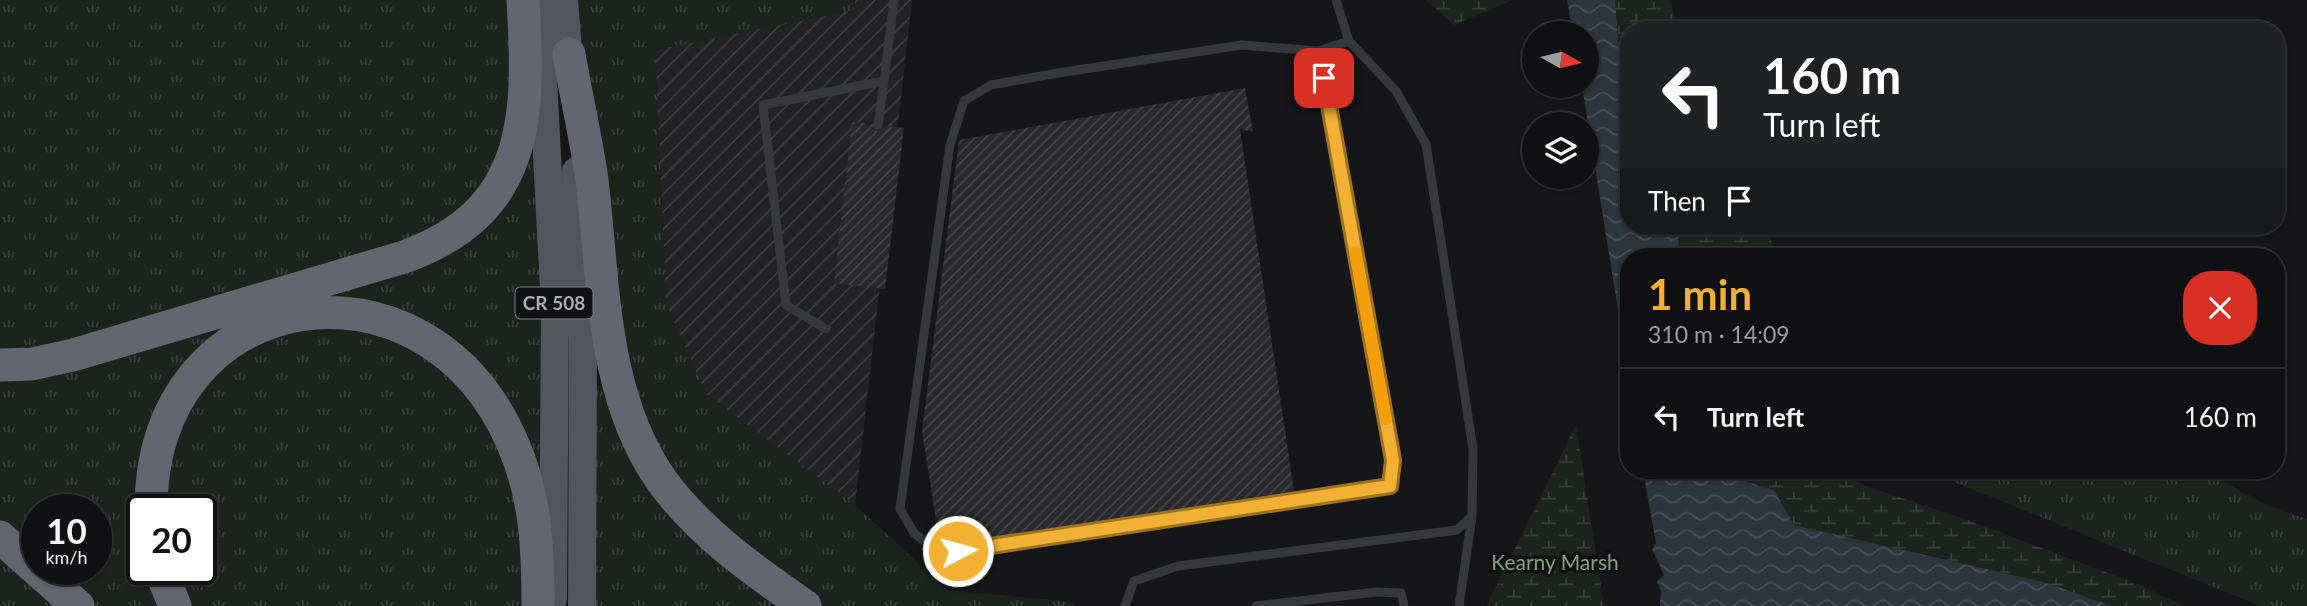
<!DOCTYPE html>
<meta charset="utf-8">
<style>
:root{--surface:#101012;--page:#1e1e20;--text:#f1f3f6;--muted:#9c9d9f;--line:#303032;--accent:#f2b134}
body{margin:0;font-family:Lato,sans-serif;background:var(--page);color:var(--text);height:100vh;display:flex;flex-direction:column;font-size:26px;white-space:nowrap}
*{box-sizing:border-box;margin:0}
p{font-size:23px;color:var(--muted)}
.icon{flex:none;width:38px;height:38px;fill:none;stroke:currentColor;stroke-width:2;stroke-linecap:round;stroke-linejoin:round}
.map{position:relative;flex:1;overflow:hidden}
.sheet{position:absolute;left:1620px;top:248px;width:665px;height:231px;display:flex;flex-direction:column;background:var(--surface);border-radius:28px;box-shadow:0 2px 5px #0004,0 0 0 2px var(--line)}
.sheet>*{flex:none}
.hud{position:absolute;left:1620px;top:21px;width:665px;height:214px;border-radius:28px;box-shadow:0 2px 5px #0004,0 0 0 2px var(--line);background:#202124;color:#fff;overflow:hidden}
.needle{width:46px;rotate:98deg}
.buttons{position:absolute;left:1522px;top:21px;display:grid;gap:14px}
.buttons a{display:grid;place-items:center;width:77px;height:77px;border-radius:50%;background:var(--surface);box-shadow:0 2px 5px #0004,0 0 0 2px var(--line);font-size:35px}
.speed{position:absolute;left:21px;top:494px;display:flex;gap:14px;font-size:35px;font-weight:700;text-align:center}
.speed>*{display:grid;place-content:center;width:91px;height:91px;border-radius:50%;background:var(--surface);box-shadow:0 2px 5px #0004,0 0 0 2px var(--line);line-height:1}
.speed small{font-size:18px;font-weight:400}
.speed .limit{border:4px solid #111;border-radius:10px;background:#fff;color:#111}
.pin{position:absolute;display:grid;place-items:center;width:60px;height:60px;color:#fff;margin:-30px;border-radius:14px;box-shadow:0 4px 10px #0006}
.me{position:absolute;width:77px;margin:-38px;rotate:84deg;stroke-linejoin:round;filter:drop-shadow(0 0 5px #0008)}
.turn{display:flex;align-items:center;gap:24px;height:147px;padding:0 28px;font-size:32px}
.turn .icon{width:91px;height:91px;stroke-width:2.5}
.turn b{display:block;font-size:49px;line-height:60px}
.then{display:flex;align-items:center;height:66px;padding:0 28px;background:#0003;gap:14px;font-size:26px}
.round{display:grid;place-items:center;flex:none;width:74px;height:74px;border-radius:28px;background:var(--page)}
.headline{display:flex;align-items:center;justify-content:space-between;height:119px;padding:0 28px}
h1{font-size:42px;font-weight:700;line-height:52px;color:var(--accent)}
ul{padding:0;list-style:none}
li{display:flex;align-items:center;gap:21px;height:98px;padding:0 28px;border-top:2px solid var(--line)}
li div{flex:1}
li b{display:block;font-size:26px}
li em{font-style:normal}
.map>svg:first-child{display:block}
.industrial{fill:url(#industrial-furrows)}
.grass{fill:url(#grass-tufts);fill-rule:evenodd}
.wetland{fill:url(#wetland-marsh)}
.water{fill:url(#water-waves)}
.building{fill:url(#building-hatch)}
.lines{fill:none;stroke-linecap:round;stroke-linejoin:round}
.lane{stroke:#37383d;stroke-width:9}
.primary{stroke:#53555c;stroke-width:28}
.highway{stroke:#63666e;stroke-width:33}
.route-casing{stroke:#9d7322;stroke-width:18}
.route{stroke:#f2b134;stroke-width:12}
.slow{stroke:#f59e0b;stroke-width:12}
.labels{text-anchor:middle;stroke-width:7;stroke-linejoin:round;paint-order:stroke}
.shield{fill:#111113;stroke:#7b7e86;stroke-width:2}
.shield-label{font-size:19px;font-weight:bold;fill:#a8adb8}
.park-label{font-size:21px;fill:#7fa381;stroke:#111113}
</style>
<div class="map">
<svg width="2307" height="606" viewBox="0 0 2307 606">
<defs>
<pattern id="industrial-furrows" width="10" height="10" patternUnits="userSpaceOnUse" patternTransform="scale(1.75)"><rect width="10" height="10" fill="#222225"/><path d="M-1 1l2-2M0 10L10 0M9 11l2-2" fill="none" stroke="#3f3f43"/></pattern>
<pattern id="grass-tufts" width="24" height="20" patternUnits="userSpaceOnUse" patternTransform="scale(1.75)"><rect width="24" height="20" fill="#1c231d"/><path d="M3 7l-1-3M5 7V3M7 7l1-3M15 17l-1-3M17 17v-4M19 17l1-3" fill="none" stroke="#3a403c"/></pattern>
<pattern id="wetland-marsh" width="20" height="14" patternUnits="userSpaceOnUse" patternTransform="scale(1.75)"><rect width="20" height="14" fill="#1c231d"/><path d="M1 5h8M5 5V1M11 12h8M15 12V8" fill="none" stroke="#3a403c"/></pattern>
<pattern id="water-waves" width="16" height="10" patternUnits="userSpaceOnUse" patternTransform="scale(1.75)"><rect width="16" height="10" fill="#2c353c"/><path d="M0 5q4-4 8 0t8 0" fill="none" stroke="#485056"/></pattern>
<pattern id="building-hatch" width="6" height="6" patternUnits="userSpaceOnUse" patternTransform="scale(1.75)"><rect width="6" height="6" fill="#29292c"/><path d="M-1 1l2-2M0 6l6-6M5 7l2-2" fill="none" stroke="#454548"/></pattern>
</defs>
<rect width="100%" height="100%" fill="#161618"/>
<!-- industrial -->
<path class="industrial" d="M855,0H912L855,505L706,394L666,304L655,50L854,10Z"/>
<!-- grass -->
<path class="grass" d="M0,0H539L553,606H0ZM37,509H96V569H37ZM142,509H201V569H142Z
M564,0H855L854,10L655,50L666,304L706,394L855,505L947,590L1073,602L1075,606H582L584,388L617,383Z
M1927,471H2204L2269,506L2307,519V606H2260Z"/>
<!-- wetland -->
<path class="wetland" d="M1425,0H1513L1454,25Z
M1615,0H1671L1677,30H1629V167Z
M1678,226H1761L1771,239L1775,257H1679Z
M1576,425L1604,606H1488L1487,605Z
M1712,471H1834L1866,486L1968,520L2140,585L2184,606H2112L2044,582L1794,525L1774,490Z"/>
<!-- water -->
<path class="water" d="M1567,0H1615L1629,167V226H1678L1679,257H1629V378L1582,86H1587V33H1573Z
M1643,471H1712L1774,490L1794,525L2044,582L2112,606H1660L1661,591L1657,581L1664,575L1652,549L1656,543Z"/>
<!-- building -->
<path class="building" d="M1245,88L1253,132L1240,129L1294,491L940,545L922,431L959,140Z
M852,122L871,124L878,132L885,126L904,128L885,289L834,283Z"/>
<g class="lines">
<!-- lane -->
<path class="lane" d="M1336,0L1349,41L1396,91L1426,144L1473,449L1472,516L1459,606
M1318,51L1393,460L1390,487L978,550L938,552L914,533L900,509L950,145L964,101L991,85L1058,73L1242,45L1318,51L1349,41
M878,125L884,81
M826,329L786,305L763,105L884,81L894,0
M1125,606L1134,581L1178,566L1457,530L1472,516
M1256,606L1376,592L1401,593L1404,606"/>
<!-- primary -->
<path class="primary" d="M564,0L570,75
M539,3L555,307L553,599
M576,171L583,339L582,606"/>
<!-- highway -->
<path class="highway" d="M569,54C576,96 586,138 592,180C604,280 601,395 662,481C699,532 754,571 805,606
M0,365L32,364L73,355L404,257C530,212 530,116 523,0
M151,509C151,282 426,240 513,444C536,496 538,550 538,606
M0,537L78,606
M160,569L175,606"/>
</g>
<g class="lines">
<!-- route casing -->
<g class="route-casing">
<path id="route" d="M958,551L1390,486L1393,460L1324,78"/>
</g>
<!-- route -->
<use href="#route" class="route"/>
<!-- slow -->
<path class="slow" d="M1355,252L1386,419"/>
</g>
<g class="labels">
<!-- shield labels -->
<rect class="shield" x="515.5" y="287.5" width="77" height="31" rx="5"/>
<g class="shield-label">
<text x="554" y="310">CR 508</text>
</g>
<!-- park labels -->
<g class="park-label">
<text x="1555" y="570">Kearny Marsh</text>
</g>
</g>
</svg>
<div class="buttons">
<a><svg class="needle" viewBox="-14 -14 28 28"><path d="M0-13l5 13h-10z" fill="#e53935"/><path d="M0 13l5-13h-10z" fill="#9c9d9f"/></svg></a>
<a><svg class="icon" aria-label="layers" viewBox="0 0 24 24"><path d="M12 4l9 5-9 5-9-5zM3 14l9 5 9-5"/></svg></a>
</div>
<div class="speed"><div>10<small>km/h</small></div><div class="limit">20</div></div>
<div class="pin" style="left:1324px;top:78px;background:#d93025"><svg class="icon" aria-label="arrive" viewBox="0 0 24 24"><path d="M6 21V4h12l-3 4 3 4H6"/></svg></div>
<svg class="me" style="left:958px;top:551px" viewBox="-20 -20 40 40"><circle r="17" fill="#f2b134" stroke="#fff" stroke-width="3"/><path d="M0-11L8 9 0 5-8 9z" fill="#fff"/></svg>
<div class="hud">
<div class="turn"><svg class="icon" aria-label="left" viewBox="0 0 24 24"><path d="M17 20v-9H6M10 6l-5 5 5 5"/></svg><div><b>160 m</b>Turn left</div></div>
<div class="then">Then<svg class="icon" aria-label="arrive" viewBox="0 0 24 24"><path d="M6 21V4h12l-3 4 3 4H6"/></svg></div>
</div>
<section class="sheet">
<div class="headline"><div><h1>1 min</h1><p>310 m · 14:09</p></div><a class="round" style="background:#d93025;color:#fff"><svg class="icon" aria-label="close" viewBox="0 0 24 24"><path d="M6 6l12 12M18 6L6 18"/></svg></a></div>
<ul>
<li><svg class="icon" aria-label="left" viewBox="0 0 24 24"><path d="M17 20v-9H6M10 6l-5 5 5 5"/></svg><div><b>Turn left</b></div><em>160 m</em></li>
</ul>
</section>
</div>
